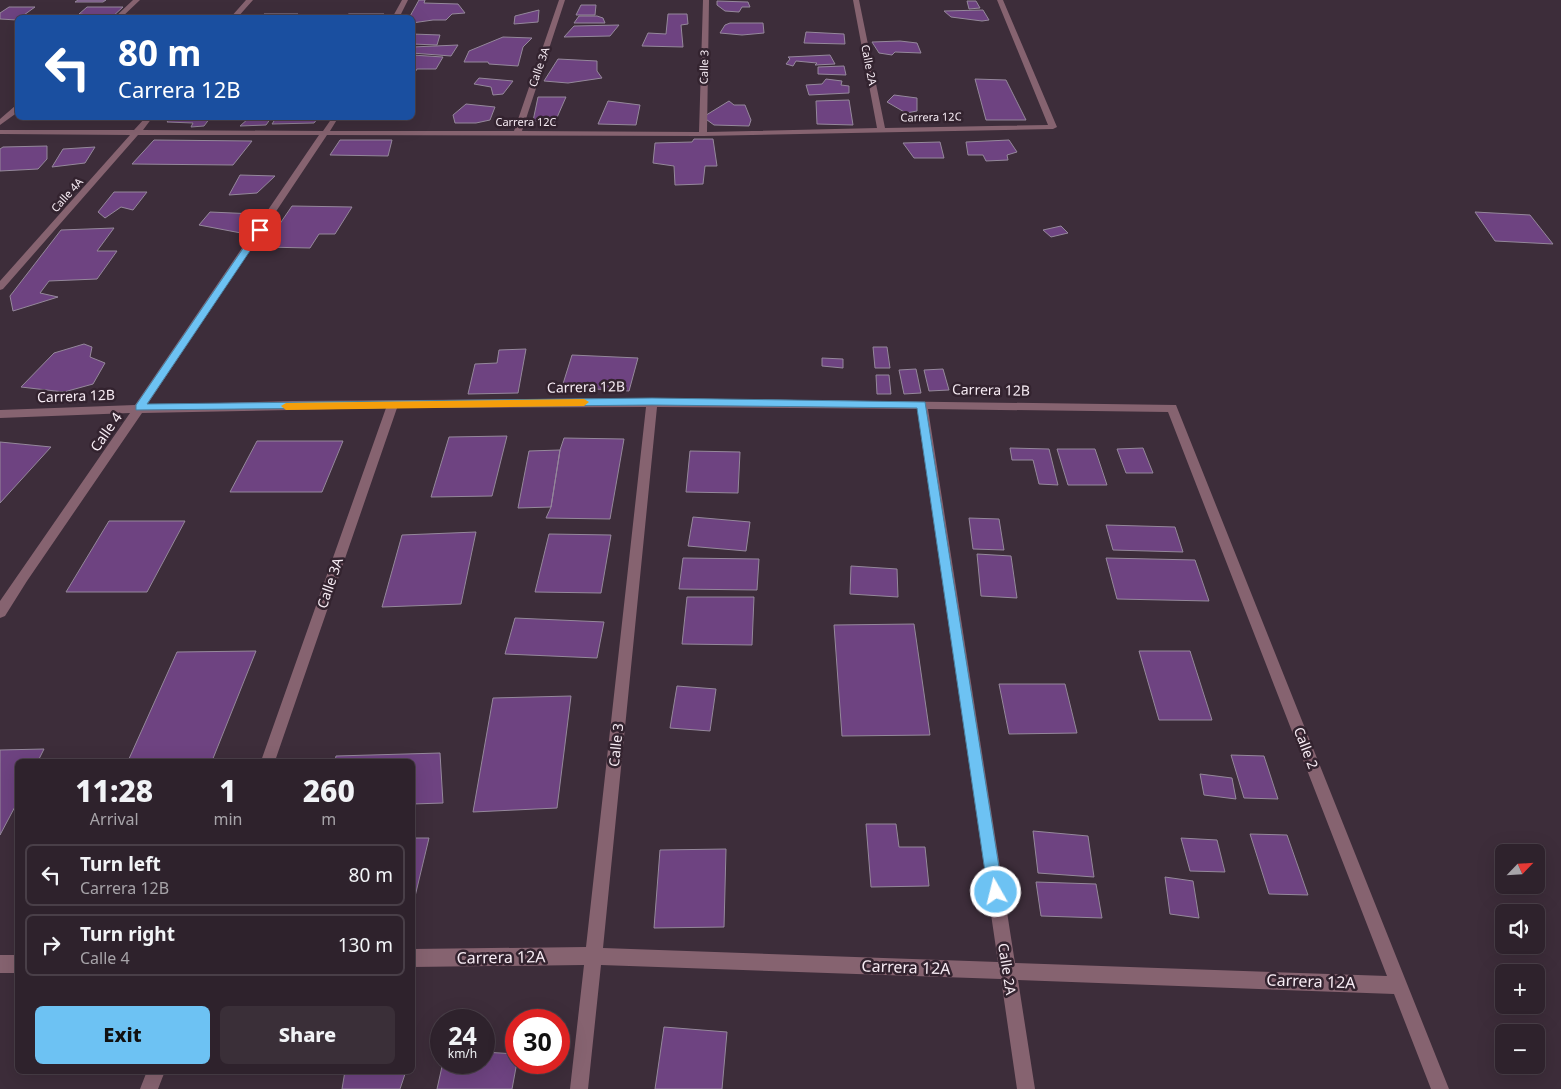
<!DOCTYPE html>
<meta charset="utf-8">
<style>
:root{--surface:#2e222c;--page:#3a2f38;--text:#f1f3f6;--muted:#a7a4a9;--line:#493f48;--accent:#6dc2f3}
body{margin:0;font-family:"Noto Sans",sans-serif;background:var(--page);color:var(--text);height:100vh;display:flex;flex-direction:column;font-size:19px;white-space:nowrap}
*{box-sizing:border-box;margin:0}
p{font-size:16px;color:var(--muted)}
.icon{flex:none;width:28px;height:28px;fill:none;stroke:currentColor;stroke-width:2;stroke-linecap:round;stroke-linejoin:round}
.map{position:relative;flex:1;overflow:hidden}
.sheet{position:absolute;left:15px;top:759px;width:400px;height:315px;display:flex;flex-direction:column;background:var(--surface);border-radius:8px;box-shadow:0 5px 20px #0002,0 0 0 1px var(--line)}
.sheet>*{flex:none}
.top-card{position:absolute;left:15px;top:15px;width:400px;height:105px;border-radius:8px;box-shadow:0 5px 20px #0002,0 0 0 1px var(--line);background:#1a4fa0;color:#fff;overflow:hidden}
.needle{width:32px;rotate:65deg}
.controls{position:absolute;left:1495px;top:844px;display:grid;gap:10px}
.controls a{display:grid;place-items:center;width:50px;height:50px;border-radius:8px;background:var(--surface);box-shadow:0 5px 20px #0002,0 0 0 1px var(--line);font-size:25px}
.speed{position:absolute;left:430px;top:1009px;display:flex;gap:10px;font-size:25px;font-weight:700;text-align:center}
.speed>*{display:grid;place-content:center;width:65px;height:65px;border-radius:50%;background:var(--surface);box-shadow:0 5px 20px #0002,0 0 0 1px var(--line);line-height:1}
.speed small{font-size:12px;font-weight:400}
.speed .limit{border:8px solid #d22;background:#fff;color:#111}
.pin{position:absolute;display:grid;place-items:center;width:42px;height:42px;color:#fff;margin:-21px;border-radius:10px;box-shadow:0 2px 8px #0006}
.me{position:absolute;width:55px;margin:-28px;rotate:352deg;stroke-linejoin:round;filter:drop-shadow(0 0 4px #0008)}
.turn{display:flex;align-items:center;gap:18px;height:105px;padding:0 20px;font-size:22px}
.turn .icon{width:65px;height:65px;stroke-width:2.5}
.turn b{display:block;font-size:35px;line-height:42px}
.eta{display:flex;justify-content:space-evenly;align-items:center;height:85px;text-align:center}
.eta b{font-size:30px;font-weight:800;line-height:35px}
.cta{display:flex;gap:10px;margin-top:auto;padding:10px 20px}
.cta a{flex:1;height:58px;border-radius:8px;background:var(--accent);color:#111;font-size:20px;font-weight:800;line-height:58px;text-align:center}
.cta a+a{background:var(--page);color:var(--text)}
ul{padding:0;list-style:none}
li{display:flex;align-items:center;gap:15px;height:62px;margin:0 10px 8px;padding:0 10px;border:2px solid var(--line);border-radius:8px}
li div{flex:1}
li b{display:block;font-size:19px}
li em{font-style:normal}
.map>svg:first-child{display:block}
.building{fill:#6e4381;stroke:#95889b}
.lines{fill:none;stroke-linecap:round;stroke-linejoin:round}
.minor{fill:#866370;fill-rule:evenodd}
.route{fill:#6dc2f3;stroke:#477e9e}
.slow{fill:#f59e0b}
.labels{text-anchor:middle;stroke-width:5;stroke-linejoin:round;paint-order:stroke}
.far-street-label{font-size:11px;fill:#f7ecf4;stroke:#33232f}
.street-label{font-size:14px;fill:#f7ecf4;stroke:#33232f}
.near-street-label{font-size:16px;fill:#f7ecf4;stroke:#33232f}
</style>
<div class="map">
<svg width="1561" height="1089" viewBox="0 0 1561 1089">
<rect width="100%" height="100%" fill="#3d2d3a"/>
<!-- building -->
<path class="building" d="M78,0H106L103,2H75Z
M419,0H425L424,3L458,4L465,13L452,14L446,20H433L412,23V18H409Z
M717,1L748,2L750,7H742L739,12L725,11L717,5Z
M967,1H976L980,8L969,9Z
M581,5H596L595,15H576Z
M9,7H35L17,20L0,19V13Z
M87,7H123L111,18H86L89,15L79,14Z
M539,10L538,22L514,24L515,16Z
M983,10L989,20L982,21L951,17L944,11Z
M264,14H298L301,18H261Z
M349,14H384L381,18H337Z
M668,14H687L688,24L681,25L683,47L642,46L648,33L666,34Z
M579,16H597L603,18L605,23H574Z
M730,23H763L764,33L742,35L720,33L725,25Z
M619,25L610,36L564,37L574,26Z
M806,32L844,34L845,44L804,43Z
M412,34L440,35L437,45L412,44Z
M503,37L532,38L523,47L518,66L489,64L488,62H464L469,51Z
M900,41L917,43L921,53L895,52L892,55L879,53L872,42Z
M458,45L451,56L412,53V47Z
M412,55L443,57L436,69H417L412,77Z
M830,55L835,64L815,65L817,63L796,61L793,66L786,64L790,59L788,57Z
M558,59L597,61V71L602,78L568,83L544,81Z
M844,66L846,75L818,74V67Z
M479,78L513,81L503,94L493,95L491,87L474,84Z
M826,79L842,81L841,85L849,86V93L809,95L806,85L822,84Z
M975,79L1006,80L1026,120H986Z
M894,95L917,98V111L906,113L887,102Z
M538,97H566L555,122L533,121Z
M849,100L853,125L817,124L816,101Z
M608,101L640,105L636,125L598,124Z
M729,101L734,105H745L751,120L749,126L714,125L703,117Z
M466,104L495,107L490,120L476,123H455L453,115Z
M170,118H210L204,126L191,127L193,123L167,122Z
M249,118H271L266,125L240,126Z
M276,118H318L314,123L272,124Z
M694,139H713L717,166H705L703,184L675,185L674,166L653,163L655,143L692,142Z
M154,140L252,141L233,165L132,164Z
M340,140H392L388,156L330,155Z
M1009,140L1017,152L1007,155L1008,160L986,161L983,155H968L966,142Z
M940,142L944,158H914L903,143Z
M47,146V159L38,169L0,171V149L3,147Z
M95,147L85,163L52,167L63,149Z
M240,175L275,176L257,193L229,195Z
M114,192H147L133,210L121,207L105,218L98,212Z
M292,206L352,207L335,234H319L310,248L264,247Z
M210,212L255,214L241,233L199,225Z
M1475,212L1530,215L1553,244L1495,241Z
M1061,226L1068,233L1051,237L1043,230Z
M114,228L97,251H117L97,279L49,281L40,293L58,297L13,311L10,296L61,230Z
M84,344L92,347L90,357L105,363L93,384L64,392L21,387L54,353Z
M873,347H887L890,368H875Z
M526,349L518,393L468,394L475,364L497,363L499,350Z
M572,355L638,358L629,391L562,387Z
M822,358L843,359V368L822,366Z
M916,369L921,393L904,394L899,370Z
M943,369L949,390L929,391L924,370Z
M876,375H889L891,394H877Z
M507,436L492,496L431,497L449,437Z
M564,438L624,439L610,519L546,518L551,507L560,450Z
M257,441H343L322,492H230Z
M0,442L51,447L0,503Z
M1010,448L1049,449L1058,485L1039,484L1033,460H1012Z
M1143,448L1153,473H1126L1117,449Z
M1057,449H1095L1107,485H1068Z
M560,450L551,507L518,508L529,451Z
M690,451L740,452L738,493L686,492Z
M693,517L750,522L746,551L688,546Z
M969,518L999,519L1004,550L973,549Z
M109,521H185L147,592H66Z
M1106,525L1175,527L1183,552L1113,550Z
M476,532L461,604L382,607L402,535Z
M549,534L611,535L601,593L535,592Z
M977,554L1011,556L1017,598L981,596Z
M683,558L759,559L757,590L679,589Z
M1106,558L1195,560L1209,601L1117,599Z
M851,566L897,569L898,597L850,594Z
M687,597H754L752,645L682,644Z
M515,618L604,622L597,658L505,654Z
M914,624L930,735L842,736L834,625Z
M256,651L212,761H128L177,652Z
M1139,651H1190L1212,720H1159Z
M999,684H1065L1077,733L1009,734Z
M677,686L716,689L710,731L670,728Z
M571,696L557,808L473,812L493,698Z
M44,749L38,761H18V801L0,835V750Z
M440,753L443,803L412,804V761H335L336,756Z
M1231,755L1264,756L1278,799L1244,798Z
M1200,774L1232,778L1236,799L1204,795Z
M866,824H896L899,847H925L929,886L871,887Z
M1033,831L1088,836L1094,877L1038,873Z
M1250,834L1287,835L1308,895L1269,894Z
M412,838H429L412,909Z
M1181,838L1217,840L1225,872L1190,871Z
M726,849L724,927L654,928L660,850Z
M1165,877L1193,881L1199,918L1170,914Z
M1036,882L1096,884L1102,918L1041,916Z
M664,1027L727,1032L722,1089H655Z
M484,1052L516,1054L517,1062L512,1089H437L443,1062H484Z
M345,1071H394L405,1074L400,1089H342Z"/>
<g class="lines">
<!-- minor -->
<path class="minor" d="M133,0H140L121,18H114Z
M246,0H253L237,18H230Z
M402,0H408L399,18H392Z
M559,0H565L522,131L699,132L703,0H709L707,132L877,128L853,0H859L885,128L1048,125L997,0H1003L1057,127L1053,129L703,136L327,135L147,405L293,401L652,398L1176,405L1449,1089H1431L1394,994L1018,980L1035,1089H1017L1001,979L601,965L588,1089H570L584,965L412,967V949L586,947L646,407L397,408L275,761H261L386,408L142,413L27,581L5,616L0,618V601L130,413L0,418V410L135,405L319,135H138L3,289L0,290V281L130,135L0,134V130H134L145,118H152L143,130L323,131L332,118H338L330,131H514ZM657,407L917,409L998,962L603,948ZM928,409L1168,412L1387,976L1015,963Z
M15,106H18V112L0,125V119Z
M0,955H18V973H0Z
M147,1071H165L158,1089H140Z"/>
</g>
<!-- route -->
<path class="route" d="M260,227L264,230L147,404L652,398L925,402L1003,892L1001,897L996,900L990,897L988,892L917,408L652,405L136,410V405L257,228Z"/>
<!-- slow -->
<path class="slow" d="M584,399L589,402L584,406L286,410L281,406L286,403Z"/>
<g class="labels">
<!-- far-street labels -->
<g class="far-street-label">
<text transform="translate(869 65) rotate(79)" y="4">Calle 2A</text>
<text transform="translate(539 67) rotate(-71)" y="4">Calle 3A</text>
<text transform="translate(704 67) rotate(-88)" y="4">Calle 3</text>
<text transform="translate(931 117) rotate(-1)" y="4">Carrera 12C</text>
<text x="526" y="126">Carrera 12C</text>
<text transform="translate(67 195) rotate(-48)" y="4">Calle 4A</text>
</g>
<!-- street labels -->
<g class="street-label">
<text transform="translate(586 387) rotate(-1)" y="5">Carrera 12B</text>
<text transform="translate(991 390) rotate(1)" y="5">Carrera 12B</text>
<text transform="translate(76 396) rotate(-2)" y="5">Carrera 12B</text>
<text transform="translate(106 432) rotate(-55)" y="5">Calle 4</text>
<text transform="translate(330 583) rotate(-71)" y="5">Calle 3A</text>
<text transform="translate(616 745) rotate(-84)" y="5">Calle 3</text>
<text transform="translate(1306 748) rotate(69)" y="5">Calle 2</text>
<text transform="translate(1007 969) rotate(81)" y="5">Calle 2A</text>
</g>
<!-- near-street labels -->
<g class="near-street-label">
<text transform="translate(501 957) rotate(-1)" y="6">Carrera 12A</text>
<text transform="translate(906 967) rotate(2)" y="6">Carrera 12A</text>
<text transform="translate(1311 981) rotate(2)" y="6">Carrera 12A</text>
</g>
</g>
</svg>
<div class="controls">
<a><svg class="needle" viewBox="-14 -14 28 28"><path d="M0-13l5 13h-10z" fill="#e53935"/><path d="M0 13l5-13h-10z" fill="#a7a4a9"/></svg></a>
<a><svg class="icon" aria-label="sound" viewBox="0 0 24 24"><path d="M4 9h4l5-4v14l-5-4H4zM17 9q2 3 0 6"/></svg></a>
<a>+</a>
<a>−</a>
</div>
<div class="speed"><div>24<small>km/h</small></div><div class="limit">30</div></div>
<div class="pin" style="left:260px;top:230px;background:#d93025"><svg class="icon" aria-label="arrive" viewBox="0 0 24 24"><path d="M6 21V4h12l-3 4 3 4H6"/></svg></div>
<svg class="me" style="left:996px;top:892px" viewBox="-20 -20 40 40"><circle r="17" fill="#6dc2f3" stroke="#fff" stroke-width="3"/><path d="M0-11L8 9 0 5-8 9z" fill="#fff"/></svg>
<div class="top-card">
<div class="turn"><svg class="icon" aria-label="left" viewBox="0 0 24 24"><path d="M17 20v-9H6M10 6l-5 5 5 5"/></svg><div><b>80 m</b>Carrera 12B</div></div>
</div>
<section class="sheet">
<div class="eta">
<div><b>11:28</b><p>Arrival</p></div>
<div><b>1</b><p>min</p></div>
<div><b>260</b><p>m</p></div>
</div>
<ul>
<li><svg class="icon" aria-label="left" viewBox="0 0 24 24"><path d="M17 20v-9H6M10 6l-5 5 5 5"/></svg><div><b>Turn left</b><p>Carrera 12B</p></div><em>80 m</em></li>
<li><svg class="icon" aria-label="right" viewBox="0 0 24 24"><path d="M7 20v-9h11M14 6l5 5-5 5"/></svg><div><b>Turn right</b><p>Calle 4</p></div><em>130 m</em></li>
</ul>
<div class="cta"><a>Exit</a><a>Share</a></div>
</section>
</div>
